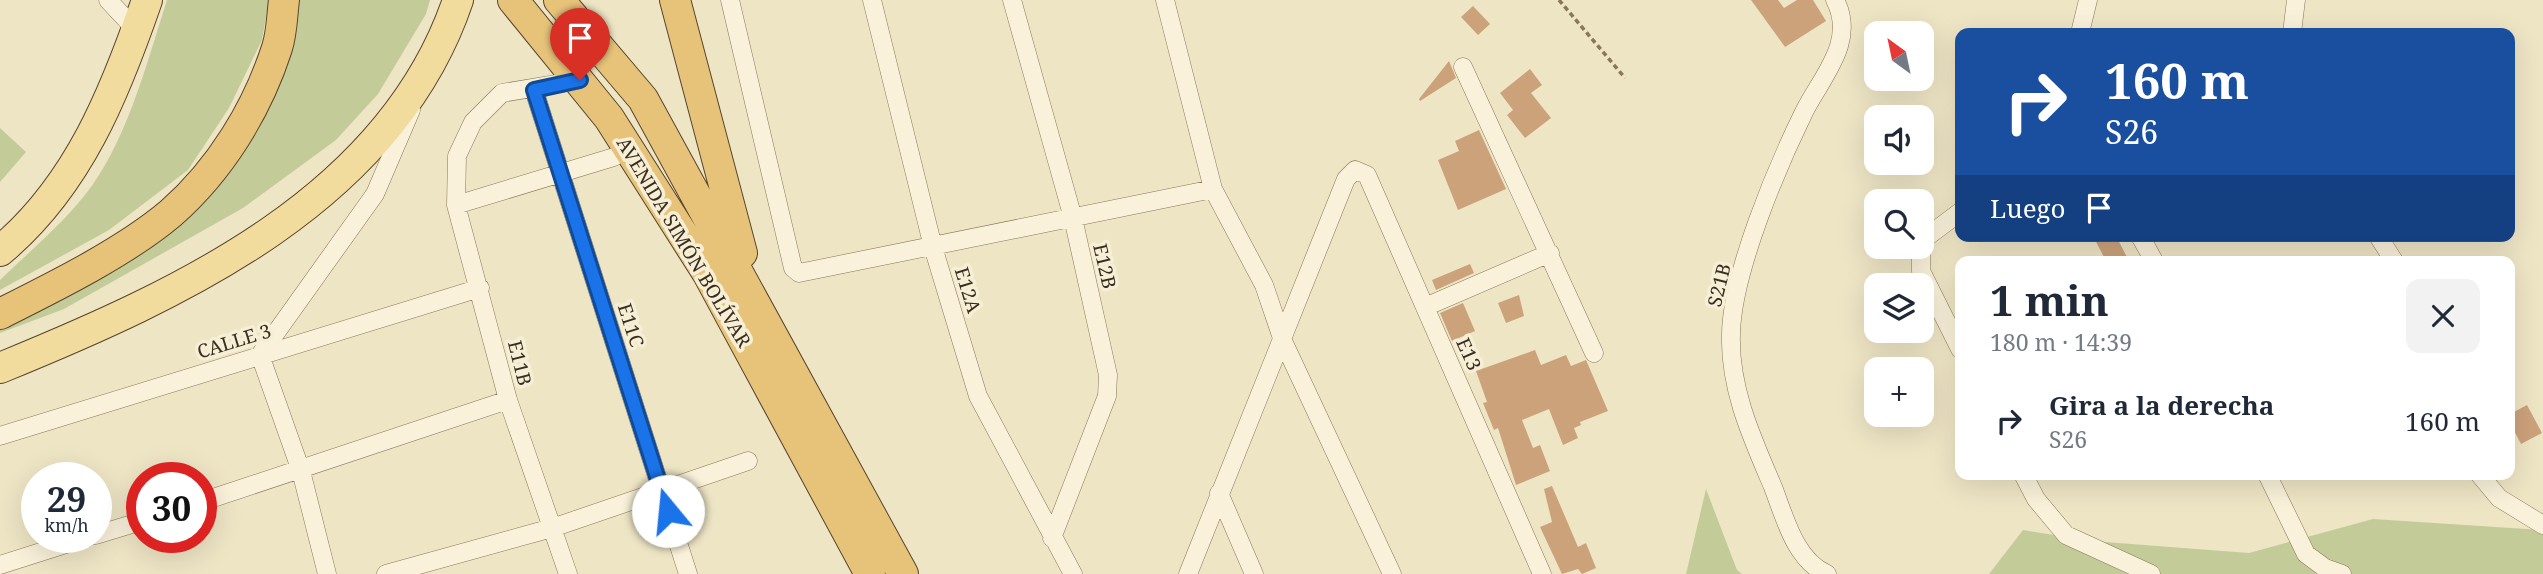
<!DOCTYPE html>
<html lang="es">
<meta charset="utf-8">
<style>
:root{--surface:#fff;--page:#f2f2f3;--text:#1f2937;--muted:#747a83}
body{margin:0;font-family:"Noto Serif",serif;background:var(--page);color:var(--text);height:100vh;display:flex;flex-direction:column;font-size:26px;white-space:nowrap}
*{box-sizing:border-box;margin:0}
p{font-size:23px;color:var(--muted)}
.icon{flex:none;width:38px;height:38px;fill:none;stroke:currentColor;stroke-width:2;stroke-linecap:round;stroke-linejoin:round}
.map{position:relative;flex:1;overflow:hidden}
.panel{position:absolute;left:1955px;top:256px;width:560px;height:224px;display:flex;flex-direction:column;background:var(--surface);border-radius:14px;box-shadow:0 7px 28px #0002}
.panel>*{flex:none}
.banner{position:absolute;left:1955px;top:28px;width:560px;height:214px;border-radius:14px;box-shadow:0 7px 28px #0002;background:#1a4fa0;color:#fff;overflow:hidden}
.needle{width:46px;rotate:327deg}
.fabs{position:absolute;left:1864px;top:21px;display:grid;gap:14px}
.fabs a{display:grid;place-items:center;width:70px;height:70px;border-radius:14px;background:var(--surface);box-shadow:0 7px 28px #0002;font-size:35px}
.speed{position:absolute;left:21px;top:462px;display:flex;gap:14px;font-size:35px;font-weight:700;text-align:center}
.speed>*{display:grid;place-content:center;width:91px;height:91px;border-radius:50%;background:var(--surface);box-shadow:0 7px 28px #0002;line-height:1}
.speed small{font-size:18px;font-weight:400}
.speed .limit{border:10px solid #d22;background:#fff;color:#111}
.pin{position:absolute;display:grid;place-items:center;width:60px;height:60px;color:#fff;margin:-72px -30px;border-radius:50% 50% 50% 0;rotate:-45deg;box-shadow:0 0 7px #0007}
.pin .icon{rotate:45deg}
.me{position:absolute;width:77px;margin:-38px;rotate:343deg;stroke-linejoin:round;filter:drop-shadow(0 0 5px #0008)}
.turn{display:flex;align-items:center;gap:24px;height:147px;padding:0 35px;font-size:32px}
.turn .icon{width:91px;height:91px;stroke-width:2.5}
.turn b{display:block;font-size:49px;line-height:60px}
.then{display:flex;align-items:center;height:66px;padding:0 35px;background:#0003;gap:14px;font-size:26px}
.round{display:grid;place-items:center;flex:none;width:74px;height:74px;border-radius:14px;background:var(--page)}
.overview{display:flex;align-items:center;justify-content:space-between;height:119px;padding:0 35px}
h1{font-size:42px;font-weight:700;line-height:52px}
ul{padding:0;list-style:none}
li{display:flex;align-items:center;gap:21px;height:91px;padding:0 35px}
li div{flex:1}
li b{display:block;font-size:26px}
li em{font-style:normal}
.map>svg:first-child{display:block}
.green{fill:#c3cc99}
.building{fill:#cca27b}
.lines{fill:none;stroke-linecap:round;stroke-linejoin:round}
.minor-casing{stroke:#89775b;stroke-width:19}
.primary-casing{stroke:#57442f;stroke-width:32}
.trunk-casing{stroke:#57442f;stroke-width:32}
.path{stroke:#89775b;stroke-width:3.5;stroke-dasharray:5 3.5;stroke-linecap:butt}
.minor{stroke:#f9f1d9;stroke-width:18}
.primary{stroke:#f1dc9e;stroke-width:30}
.trunk{stroke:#e7c37a;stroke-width:30}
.route-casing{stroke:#114b97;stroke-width:18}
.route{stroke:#1a73e8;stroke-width:12}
.labels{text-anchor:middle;stroke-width:7;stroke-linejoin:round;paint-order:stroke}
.street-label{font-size:19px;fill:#392d1f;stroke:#f6eed5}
</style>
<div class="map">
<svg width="2543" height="574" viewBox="0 0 2543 574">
<rect width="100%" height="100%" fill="#eee5c5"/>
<!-- green -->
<path class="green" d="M167,0H269L262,40L229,108L188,170L109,230L0,290V280C34,247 74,215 99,175C131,125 149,56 167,0Z
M300,0H430L426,14L378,94L336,140L243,208L64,309L0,333V330L180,219L283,69Z
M0,128L26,152L0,182Z
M1706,489L1737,570L1742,574H1686Z
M2373,519L2543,530V574H1989L2023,530L2092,541L2249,553Z"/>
<!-- building -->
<path class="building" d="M1751,0H1778L1784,8L1797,0H1813L1826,21L1785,47Z
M1473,6L1490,24L1478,35L1461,17Z
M1449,61L1456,78L1420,101L1419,99Z
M1530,69L1542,85L1531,93L1551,118L1525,138L1507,115L1513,110L1500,93Z
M1479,130L1506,189L1458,210L1438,160L1459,151L1455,141Z
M2093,236H2116L2129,261H2106Z
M1470,264L1474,273L1436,290L1432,280Z
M1519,295L1524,316L1506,323L1498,303Z
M1463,303L1475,331L1452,341L1440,313Z
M1535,350L1541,365L1566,355L1571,366L1586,360L1608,411L1580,422L1581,425L1574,428L1578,438L1563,445L1549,409L1522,420L1533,448L1540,445L1550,471L1516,485L1498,428L1494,430L1483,403L1487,402L1476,371Z
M2527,405L2542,433L2521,444L2510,423V414Z
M1552,486L1578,547L1586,543L1596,568L1582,574L1578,569L1562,574L1540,527L1552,522L1544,489Z"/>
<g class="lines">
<!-- minor casing -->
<g class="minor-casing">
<path id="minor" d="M108,0L137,31
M730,0L793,268L799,273L1213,189
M872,0L933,247L978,396L1073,574
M1012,0L1073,218L1108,375L1107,396L1052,538
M1165,0L1213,189L1264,285L1283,341L1392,574
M2080,33L2088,0
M2292,33L2296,0
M1463,67L1594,353
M534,90L688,574
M456,205L614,157
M2140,236L2154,261
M2378,236L2394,261
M1922,246L1924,239L1960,212
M1921,247V271L1960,349
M1425,307L1550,253
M0,436L480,288
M2023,474L2036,499L2066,535L2151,574
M2267,474L2306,554L2325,568L2342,574
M2479,474L2499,498L2543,525
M1219,493L1254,574
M201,502L508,400
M96,535L142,521
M0,565L88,537
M327,574L301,471L260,355L375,194L411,110
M386,574L552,528L748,461
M568,574L508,400L456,205L457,156L473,122L502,93L580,80
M1188,574L1346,179L1355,170L1367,175L1542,574
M1827,574C1795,560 1785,518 1773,487C1752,438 1729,388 1731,334C1732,273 1777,167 1804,112C1815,90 1832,69 1839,46C1844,29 1843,15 1835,0"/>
</g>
<!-- primary casing -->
<g class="primary-casing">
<path id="primary" d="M0,251C78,186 115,93 147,0
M0,368C181,294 391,199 458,0"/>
</g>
<!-- trunk casing -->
<g class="trunk-casing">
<path id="trunk" d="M513,0L609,118L708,274L870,574
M559,0L643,99L903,574
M675,0L742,253
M0,314C54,287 125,252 171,213C220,170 257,110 277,48C282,33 282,15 284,0"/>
</g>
<!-- path -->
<path class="path" d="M1559,0L1625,78"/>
<!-- minor -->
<use href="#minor" class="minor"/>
<!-- primary -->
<use href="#primary" class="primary"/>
<!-- trunk -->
<use href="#trunk" class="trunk"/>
</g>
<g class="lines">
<!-- route casing -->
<g class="route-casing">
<path id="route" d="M580,80L534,90L668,511"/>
</g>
<!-- route -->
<use href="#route" class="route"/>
</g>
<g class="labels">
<!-- street labels -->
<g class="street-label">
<text transform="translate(684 242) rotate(59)" y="7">AVENIDA SIMÓN BOLÍVAR</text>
<text transform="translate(1105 266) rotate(77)" y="7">E12B</text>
<text transform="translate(1719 285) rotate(-76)" y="7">S21B</text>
<text transform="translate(968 290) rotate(73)" y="7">E12A</text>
<text transform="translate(631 325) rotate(72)" y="7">E11C</text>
<text transform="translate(234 341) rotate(-17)" y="7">CALLE 3</text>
<text transform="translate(1469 354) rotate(66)" y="7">E13</text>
<text transform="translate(520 363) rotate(76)" y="7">E11B</text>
</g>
</g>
</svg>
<div class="fabs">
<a><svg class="needle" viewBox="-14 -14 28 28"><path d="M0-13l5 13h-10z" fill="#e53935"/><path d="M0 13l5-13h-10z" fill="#747a83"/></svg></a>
<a><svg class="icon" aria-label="sound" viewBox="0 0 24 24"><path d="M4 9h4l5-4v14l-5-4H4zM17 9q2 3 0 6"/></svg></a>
<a><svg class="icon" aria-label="search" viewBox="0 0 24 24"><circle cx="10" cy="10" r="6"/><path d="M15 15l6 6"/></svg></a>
<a><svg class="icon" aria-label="layers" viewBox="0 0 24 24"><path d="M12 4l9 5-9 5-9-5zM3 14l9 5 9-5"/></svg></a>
<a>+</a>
</div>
<div class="speed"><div>29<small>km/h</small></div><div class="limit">30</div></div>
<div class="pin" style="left:580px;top:80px;background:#d93025"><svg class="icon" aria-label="arrive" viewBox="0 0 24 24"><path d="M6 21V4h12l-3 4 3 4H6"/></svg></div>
<svg class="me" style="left:668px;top:511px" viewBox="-20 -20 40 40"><circle r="19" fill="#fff"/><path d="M0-13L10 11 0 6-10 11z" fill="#1a73e8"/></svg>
<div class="banner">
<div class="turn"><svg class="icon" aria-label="right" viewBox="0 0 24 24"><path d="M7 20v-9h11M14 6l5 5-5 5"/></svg><div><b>160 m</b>S26</div></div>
<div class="then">Luego<svg class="icon" aria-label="arrive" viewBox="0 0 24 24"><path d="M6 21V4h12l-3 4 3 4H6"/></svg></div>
</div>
<section class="panel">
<div class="overview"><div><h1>1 min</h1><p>180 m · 14:39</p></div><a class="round"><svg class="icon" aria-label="close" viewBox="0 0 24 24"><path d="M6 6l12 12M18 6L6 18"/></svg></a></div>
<ul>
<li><svg class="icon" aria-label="right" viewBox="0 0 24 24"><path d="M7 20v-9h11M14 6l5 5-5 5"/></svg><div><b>Gira a la derecha</b><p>S26</p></div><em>160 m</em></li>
</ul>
</section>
</div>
